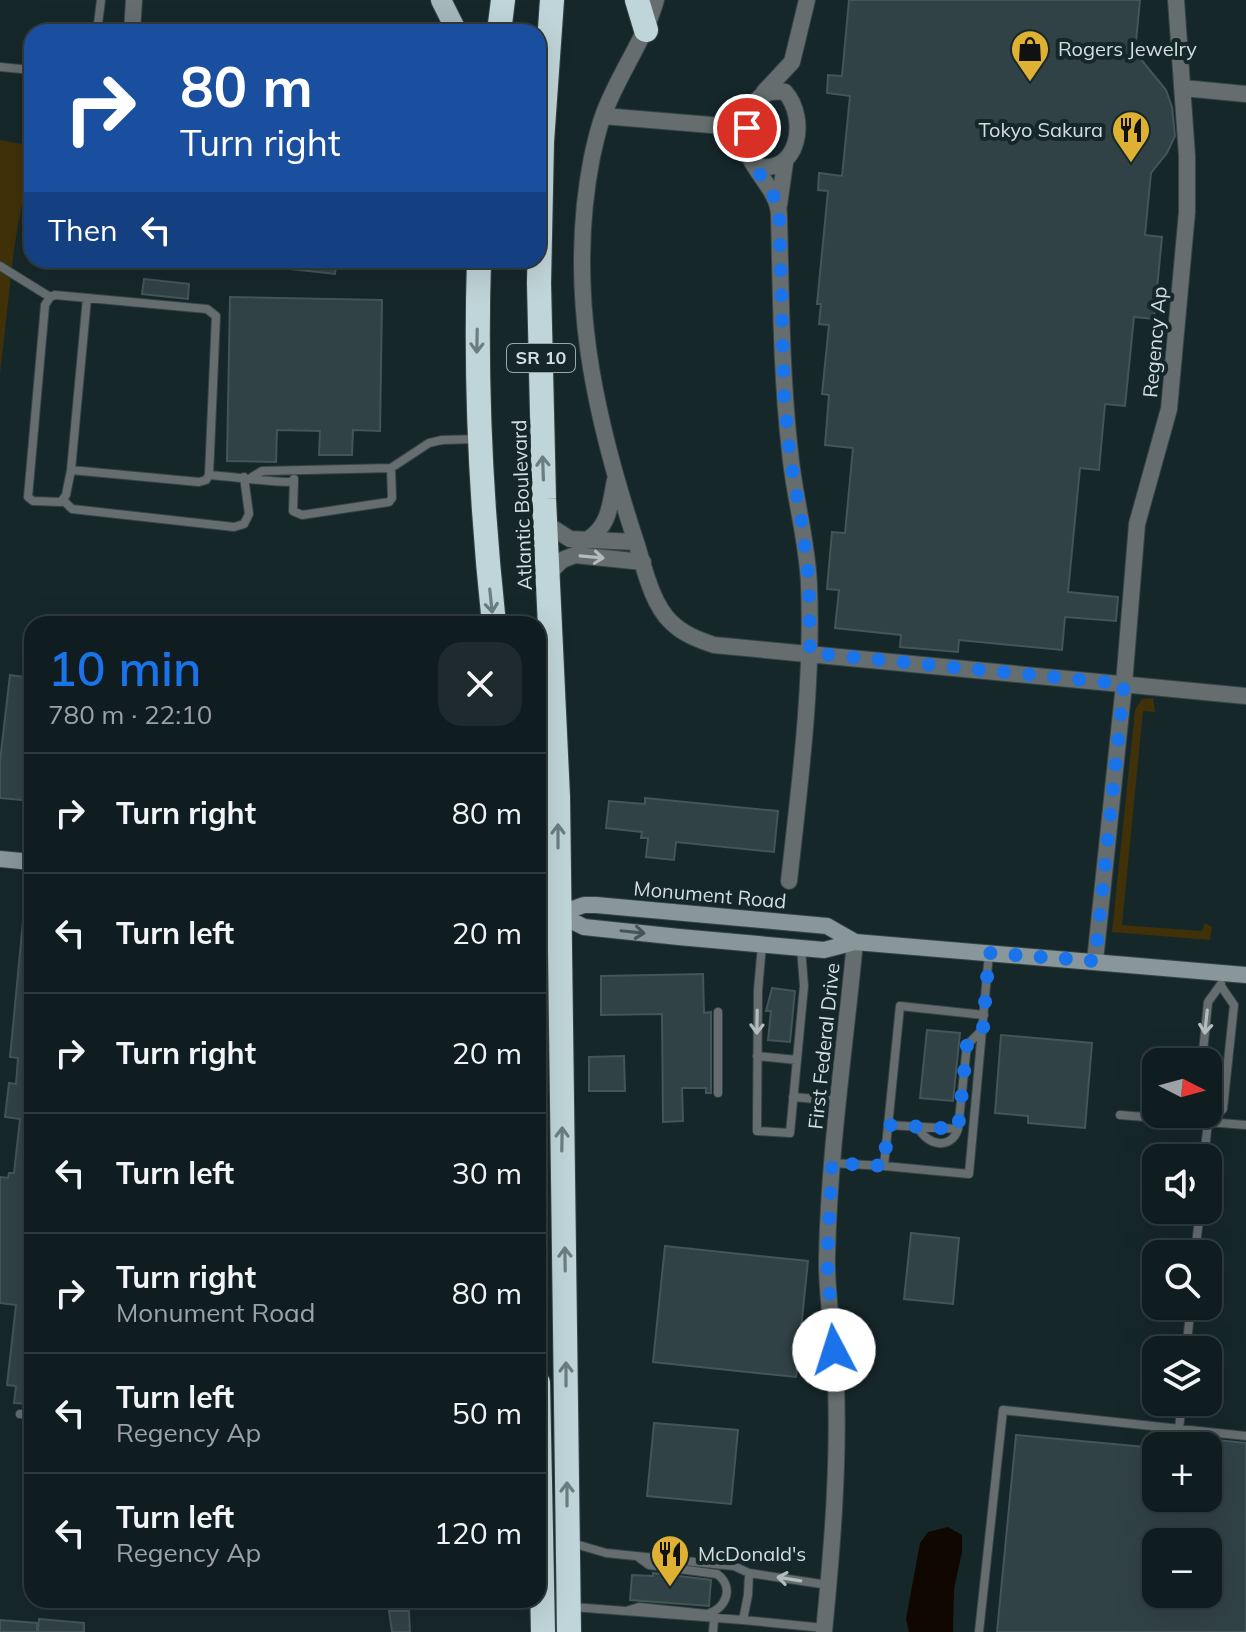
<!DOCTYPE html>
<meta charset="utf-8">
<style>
:root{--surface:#101d20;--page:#1e2a2d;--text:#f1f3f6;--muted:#9ca2a5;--line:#303b3e;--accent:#1a73e8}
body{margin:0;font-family:Mulish,sans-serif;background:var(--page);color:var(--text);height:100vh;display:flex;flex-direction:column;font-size:30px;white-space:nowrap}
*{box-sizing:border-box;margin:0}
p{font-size:26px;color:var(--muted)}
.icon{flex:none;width:44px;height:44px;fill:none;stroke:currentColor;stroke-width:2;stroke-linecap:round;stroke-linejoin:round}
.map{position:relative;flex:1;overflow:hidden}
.drawer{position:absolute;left:24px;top:616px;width:522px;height:992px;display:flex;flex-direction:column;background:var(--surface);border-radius:24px;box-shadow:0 8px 32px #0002,0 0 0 2px var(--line)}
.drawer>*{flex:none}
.banner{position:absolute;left:24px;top:24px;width:522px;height:244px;border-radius:24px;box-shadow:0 8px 32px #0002,0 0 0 2px var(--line);background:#1a4fa0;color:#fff;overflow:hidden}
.needle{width:52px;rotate:96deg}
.controls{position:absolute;left:1142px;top:1048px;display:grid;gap:16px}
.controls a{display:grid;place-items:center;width:80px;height:80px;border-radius:16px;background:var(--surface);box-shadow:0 8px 32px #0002,0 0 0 2px var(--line);font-size:40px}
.pin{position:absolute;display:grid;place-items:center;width:68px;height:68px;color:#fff;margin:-34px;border:4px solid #fff;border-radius:50%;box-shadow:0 2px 8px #0007}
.me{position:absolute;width:88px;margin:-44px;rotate:355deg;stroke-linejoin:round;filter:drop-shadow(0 0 6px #0008)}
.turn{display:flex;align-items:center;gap:28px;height:168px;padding:0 24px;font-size:36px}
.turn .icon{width:104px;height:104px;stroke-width:2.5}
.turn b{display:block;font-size:56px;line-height:68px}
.then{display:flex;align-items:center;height:76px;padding:0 24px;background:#0003;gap:16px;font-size:30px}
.round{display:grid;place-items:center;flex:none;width:84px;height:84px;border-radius:24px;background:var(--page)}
.overview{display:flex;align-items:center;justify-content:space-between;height:136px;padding:0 24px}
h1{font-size:48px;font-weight:600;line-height:60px;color:var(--accent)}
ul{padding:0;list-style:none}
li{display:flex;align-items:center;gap:24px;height:120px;padding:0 24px;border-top:2px solid var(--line)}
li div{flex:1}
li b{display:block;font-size:30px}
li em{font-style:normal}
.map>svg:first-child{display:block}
.green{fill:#403108}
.water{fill:#100800}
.building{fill:#314246;stroke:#435559;stroke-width:2;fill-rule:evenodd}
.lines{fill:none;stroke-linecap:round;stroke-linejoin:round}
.lane-casing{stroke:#344447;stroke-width:10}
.street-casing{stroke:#344447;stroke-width:18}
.secondary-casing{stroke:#344447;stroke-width:18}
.primary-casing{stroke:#344447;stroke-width:22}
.highway-casing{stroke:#344447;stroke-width:26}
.lane{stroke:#656d6f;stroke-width:8}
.street{stroke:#656d6f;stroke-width:16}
.secondary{stroke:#8a979a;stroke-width:16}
.primary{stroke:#a6b7bb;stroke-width:20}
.highway{stroke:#c0d5d9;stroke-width:24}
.oneway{stroke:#6b7e82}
.oneway2{stroke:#b2bcbe}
.oneway3{stroke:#445457}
.route{stroke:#1a73e8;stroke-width:14;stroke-dasharray:0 25.2}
.labels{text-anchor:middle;stroke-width:8;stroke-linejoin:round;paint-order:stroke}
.shield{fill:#16272a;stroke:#9aa7a9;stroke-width:2}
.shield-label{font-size:18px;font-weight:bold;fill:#d3dee0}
.poi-label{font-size:20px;fill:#d3dee0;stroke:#16272a;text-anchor:start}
.street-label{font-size:20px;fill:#d3dee0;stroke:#16272a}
</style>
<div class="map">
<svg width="1246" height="1632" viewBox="0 0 1246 1632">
<rect width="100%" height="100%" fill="#16272a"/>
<!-- green -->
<path class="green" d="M0,140L32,146L14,249L0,374Z
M1153,698L1155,712L1143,711L1122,925L1202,931L1205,923L1212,927L1210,940L1112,932L1135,710L1142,699Z"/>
<!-- water -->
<path class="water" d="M948,1527L962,1535V1552L954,1589L953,1632H909L906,1619L920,1543L928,1532Z"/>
<!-- building -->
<path class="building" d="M849,0H1140L1135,52L1166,90L1172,107L1175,136L1167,153L1151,173L1145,235L1162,237L1154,319L1134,317L1125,406L1105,404L1099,470L1080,468L1068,592L1118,597L1116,621L1065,617L1062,650L959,640L958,652L900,647L901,635L835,628L839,590L827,589L832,532L845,533L853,448L825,445L829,395L822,394L829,325L819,324L821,304H817L828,191L818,190L819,173L842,176L850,96L827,93L828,75L842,76Z
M283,260H337L335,274L282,268Z
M144,279L189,284L188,299L142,294Z
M230,297L382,300L380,431L353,430L352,455H319L320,431L277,430L276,462L227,461Z
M10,675L32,678V801L0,798V761Z
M645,798L778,811L774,852L676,842L674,860L646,857L648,838H641L642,832L606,828L609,801L645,804Z
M24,911H32V1059L28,1085H32V1284L27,1319L32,1320V1404L14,1403L16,1386L7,1385L16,1305L0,1303V1177L8,1178L9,1173H14L20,1119L5,1117L9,1083L16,1084L18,1058L10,1057Z
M703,974L704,1013L711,1012V1093H706V1088H682L683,1121L663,1122L662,1014L601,1015V976Z
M772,988L795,991L790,1042L768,1040L771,1011H766Z
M927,1030L960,1033L953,1101L920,1098Z
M1001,1035L1092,1043L1085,1128L1028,1123V1116L995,1113Z
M624,1056L625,1091H589V1057Z
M911,1233L959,1238L953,1304L904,1299Z
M665,1246L808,1261L796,1377L653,1362Z
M654,1423L738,1430L731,1504L647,1496Z
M1016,1435L1156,1448V1498H1208V1439L1246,1443V1632H997ZM1156,1542H1208V1594H1156Z
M653,1573L711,1580L709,1606L630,1600L632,1575L653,1576Z
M389,1611H409L410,1632H392Z
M39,1619L84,1623V1632H38Z
M0,1620L37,1623V1632H0Z"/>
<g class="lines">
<!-- lane casing -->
<g class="lane-casing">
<path id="lane" d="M97,32L101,0
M0,67L32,70
M0,266L50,297
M71,470L87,298
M209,475L216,316L207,309L55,295L50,297L45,305L28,497L33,501L61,502L66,495L71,470L199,482L206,480L209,475C238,477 265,482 294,482
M252,477L262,471L391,468L429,443L442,440L478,439
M294,479L293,511L302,515L389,502L392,498L391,468
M63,500L72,509L234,527L244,524L249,514L244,477
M762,945L758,990L757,1131L790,1133L804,986L801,948
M718,1012V1093
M984,1015L900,1006L884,1166L969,1174L989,953
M757,1056L797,1060
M1202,1062L1208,1002L1221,984
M793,1097L839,1101
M1202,1114L1208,1122L1204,1158
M1120,1115L1246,1125
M1208,1122L1223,1109L1234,1005L1221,986
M888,1125L958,1129L967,1045L982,1030
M918,1127C926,1145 951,1151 958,1129
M832,1163L884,1166
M1195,1254L1200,1210
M1186,1350L1191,1306
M20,1414L32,1415
M1179,1429L1182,1402
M572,1543L606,1553L734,1566L749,1573L748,1595L743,1620L573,1607
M749,1573L828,1585
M626,1611L639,1607L707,1614C726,1609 735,1587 717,1574L649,1565L638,1557
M743,1620L824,1628
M713,1632L714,1620
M979,1632L1003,1410L1246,1436"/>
</g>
<!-- street casing -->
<g class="street-casing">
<path id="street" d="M656,0C644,42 617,76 603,116C598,129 595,144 592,157C566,289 594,414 635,539C644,566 651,603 671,622C683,634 699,640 714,645L1246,696
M132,32L134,0
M1183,88L1246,94
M764,92L792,62L807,0
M603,116L747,128
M755,166C800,176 808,118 785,92C753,87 748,113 746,139C745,168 778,186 779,215C781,294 781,373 790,452C794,496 807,539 809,584C813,684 800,782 789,881
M779,205L785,163
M545,523L570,539L636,542
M587,540C610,526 610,504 615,480
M548,574L562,560L575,555L643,562
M1095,961L1124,684L1137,524L1169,409L1187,212V156L1176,0
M824,1632C832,1549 839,1467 836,1384C835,1341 826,1299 827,1257C829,1152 845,1047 855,942"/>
</g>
<!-- secondary casing -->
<g class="secondary-casing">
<path id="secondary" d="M0,859L32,862
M538,912L558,914L584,927L679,937L824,950L855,942L1246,975
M558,914L584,905H596L827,926L855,942"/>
</g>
<!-- primary casing -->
<g class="primary-casing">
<path id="primary" d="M441,0L457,32"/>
</g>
<!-- highway casing -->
<g class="highway-casing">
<path id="highway" d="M552,0L542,142L539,283L544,499L558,797L569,1632
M637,0L646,30
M499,32L503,0
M479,260C475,382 481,503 494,624
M538,1383L543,1632"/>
</g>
<!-- lane -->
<use href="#lane" class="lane"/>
<!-- street -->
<use href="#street" class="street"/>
<!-- secondary -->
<use href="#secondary" class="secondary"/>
<!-- primary -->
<use href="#primary" class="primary"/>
<!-- highway -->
<use href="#highway" class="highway"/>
</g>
<!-- one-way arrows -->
<defs><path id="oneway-shaft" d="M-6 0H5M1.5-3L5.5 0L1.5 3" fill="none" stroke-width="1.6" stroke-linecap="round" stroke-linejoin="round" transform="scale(2)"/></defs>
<g class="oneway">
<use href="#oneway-shaft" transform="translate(477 341) rotate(91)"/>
<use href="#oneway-shaft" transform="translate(543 468) rotate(-92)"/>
<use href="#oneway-shaft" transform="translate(491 601) rotate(84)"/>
<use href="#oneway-shaft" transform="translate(558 836) rotate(-90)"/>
<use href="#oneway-shaft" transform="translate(562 1139) rotate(-89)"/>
<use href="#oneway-shaft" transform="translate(565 1259) rotate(-91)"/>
<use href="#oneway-shaft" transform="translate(566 1374) rotate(-90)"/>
<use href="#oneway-shaft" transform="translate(567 1494) rotate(-90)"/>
</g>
<g class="oneway2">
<use href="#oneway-shaft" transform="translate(592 557) rotate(5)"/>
<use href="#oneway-shaft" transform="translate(757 1022) rotate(91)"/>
<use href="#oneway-shaft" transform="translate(1206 1022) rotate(96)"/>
<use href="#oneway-shaft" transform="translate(789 1579) rotate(-171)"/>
</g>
<use class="oneway3" href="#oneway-shaft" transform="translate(633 932) rotate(6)"/>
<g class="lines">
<!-- route -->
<path class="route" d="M747,128L746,146L749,157L779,205L784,396L790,457L803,530L809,582L810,653L1124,684L1095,961L989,953L983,1028L967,1045L958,1129L888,1125L884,1166L832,1163L827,1261L834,1350"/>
</g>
<!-- icons -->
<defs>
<g id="shop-pin" transform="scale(2)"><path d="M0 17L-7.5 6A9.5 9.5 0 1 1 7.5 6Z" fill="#deb133" stroke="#16272a"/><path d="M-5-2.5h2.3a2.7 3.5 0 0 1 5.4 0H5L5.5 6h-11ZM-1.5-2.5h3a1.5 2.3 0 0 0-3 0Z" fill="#111"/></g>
<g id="restaurant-pin" transform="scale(2)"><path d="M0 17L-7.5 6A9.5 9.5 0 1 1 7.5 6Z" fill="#deb133" stroke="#16272a"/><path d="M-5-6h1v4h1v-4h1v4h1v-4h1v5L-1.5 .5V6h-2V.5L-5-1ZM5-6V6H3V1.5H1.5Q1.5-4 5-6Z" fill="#111"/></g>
</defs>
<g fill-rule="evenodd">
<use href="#shop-pin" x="1030" y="49"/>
<use href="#restaurant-pin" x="1131" y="130"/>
<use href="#restaurant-pin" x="670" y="1554"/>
</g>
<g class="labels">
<!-- shield labels -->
<rect class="shield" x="507" y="344" width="68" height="28" rx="6"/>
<g class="shield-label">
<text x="541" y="364">SR 10</text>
</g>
<!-- poi labels -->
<g class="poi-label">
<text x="1058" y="56">Rogers Jewelry</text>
<text x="1103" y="137" text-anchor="end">Tokyo Sakura</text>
<text x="698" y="1561">McDonald's</text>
</g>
<!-- street labels -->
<g class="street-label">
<text transform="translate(1155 342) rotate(-85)" y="7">Regency Ap</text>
<text transform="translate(522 505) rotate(-92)" y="7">Atlantic Boulevard</text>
<text transform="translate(710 895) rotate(5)" y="7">Monument Road</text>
<text transform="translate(824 1046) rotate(-84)" y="7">First Federal Drive</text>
</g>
</g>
</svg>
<div class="controls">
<a><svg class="needle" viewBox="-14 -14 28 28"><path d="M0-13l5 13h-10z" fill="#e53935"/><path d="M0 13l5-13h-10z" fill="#9ca2a5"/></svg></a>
<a><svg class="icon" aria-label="sound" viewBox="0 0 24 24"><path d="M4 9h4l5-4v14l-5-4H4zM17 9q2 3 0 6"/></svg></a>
<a><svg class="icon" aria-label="search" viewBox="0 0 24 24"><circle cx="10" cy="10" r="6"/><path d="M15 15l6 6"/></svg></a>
<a><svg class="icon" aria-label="layers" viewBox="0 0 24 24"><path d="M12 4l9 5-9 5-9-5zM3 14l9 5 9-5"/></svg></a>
<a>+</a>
<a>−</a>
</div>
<div class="pin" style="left:747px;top:128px;background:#d93025"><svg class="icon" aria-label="arrive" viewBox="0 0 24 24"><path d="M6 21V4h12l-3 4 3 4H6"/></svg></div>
<svg class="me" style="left:834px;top:1350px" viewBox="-20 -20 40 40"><circle r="19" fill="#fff"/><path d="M0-13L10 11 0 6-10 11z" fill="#1a73e8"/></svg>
<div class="banner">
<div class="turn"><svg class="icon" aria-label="right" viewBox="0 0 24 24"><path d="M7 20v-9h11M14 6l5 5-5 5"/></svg><div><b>80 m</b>Turn right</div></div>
<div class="then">Then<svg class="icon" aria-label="left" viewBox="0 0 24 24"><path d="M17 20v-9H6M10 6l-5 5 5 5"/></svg></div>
</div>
<section class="drawer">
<div class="overview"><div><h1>10 min</h1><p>780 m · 22:10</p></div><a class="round"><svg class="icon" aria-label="close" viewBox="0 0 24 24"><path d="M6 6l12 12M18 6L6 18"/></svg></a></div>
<ul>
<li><svg class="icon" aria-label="right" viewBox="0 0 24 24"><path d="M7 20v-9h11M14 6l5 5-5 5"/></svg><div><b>Turn right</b></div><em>80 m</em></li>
<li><svg class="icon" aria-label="left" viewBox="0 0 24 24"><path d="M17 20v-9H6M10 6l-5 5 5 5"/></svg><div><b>Turn left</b></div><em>20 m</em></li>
<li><svg class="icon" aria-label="right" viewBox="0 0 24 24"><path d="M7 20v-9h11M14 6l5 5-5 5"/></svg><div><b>Turn right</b></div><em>20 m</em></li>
<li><svg class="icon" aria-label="left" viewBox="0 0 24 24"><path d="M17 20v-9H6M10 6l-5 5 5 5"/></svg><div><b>Turn left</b></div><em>30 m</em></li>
<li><svg class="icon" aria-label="right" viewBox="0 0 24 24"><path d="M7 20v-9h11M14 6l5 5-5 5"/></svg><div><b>Turn right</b><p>Monument Road</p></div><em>80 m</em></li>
<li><svg class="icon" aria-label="left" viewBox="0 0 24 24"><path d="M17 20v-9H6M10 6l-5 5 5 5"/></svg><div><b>Turn left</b><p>Regency Ap</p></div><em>50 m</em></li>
<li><svg class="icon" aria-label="left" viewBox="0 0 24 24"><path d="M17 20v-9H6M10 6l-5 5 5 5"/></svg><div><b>Turn left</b><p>Regency Ap</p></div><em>120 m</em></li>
</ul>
</section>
</div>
